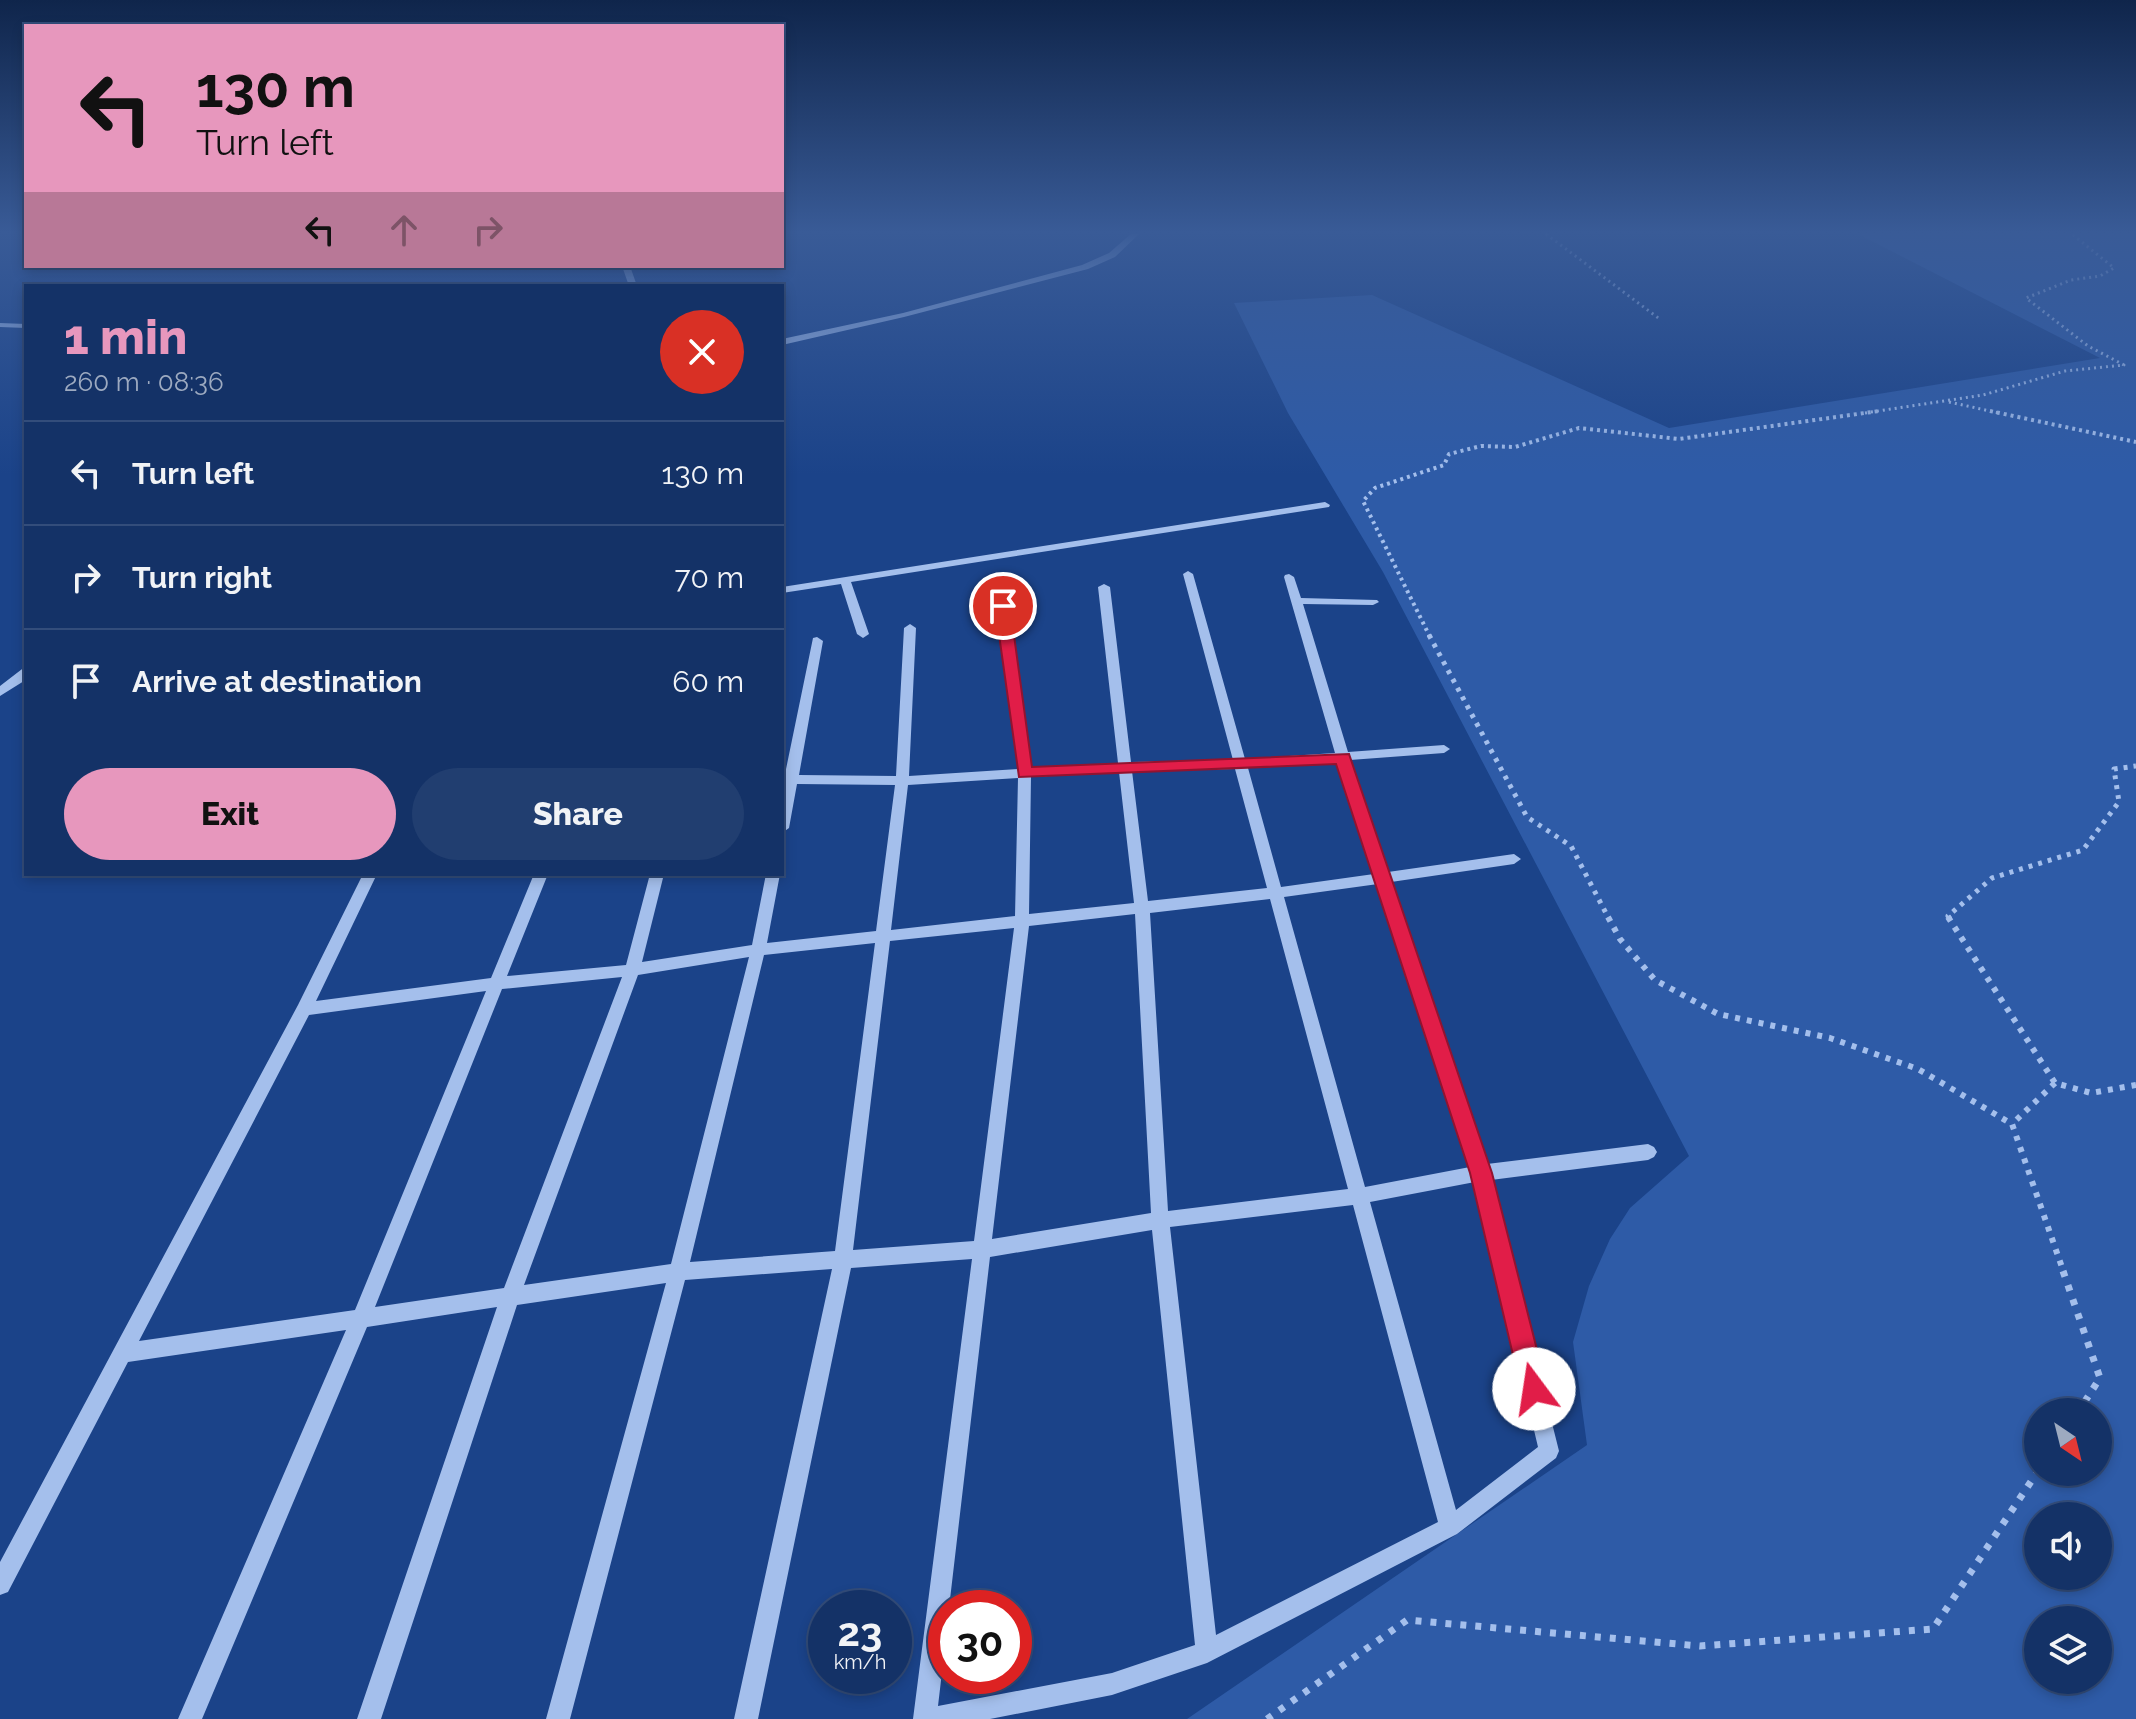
<!DOCTYPE html>
<meta charset="utf-8">
<style>
:root{--surface:#143267;--page:#213e70;--text:#f1f3f6;--muted:#9daac0;--line:#334d7b;--accent:#e797bd}
body{margin:0;font-family:Raleway,sans-serif;background:var(--page);color:var(--text);height:100vh;display:flex;flex-direction:column;font-size:30px;white-space:nowrap}
*{box-sizing:border-box;margin:0}
p{font-size:26px;color:var(--muted)}
.icon{flex:none;width:44px;height:44px;fill:none;stroke:currentColor;stroke-width:2;stroke-linecap:round;stroke-linejoin:round}
.map{position:relative;flex:1;overflow:hidden}
.sheet{position:absolute;left:24px;top:284px;width:760px;height:592px;display:flex;flex-direction:column;background:var(--surface);border-radius:0px;box-shadow:0 4px 12px #0003,0 0 0 2px var(--line)}
.sheet>*{flex:none}
.banner{position:absolute;left:24px;top:24px;width:760px;height:244px;border-radius:0px;box-shadow:0 4px 12px #0003,0 0 0 2px var(--line);background:#e797bd;color:#111;overflow:hidden}
.needle{width:52px;rotate:145deg}
.fabs{position:absolute;left:2024px;top:1398px;display:grid;gap:16px}
.fabs a{display:grid;place-items:center;width:88px;height:88px;border-radius:50%;background:var(--surface);box-shadow:0 4px 12px #0003,0 0 0 2px var(--line);font-size:40px}
.speed{position:absolute;left:808px;top:1590px;display:flex;gap:16px;font-size:40px;font-weight:700;text-align:center}
.speed>*{display:grid;place-content:center;width:104px;height:104px;border-radius:50%;background:var(--surface);box-shadow:0 4px 12px #0003,0 0 0 2px var(--line);line-height:1}
.speed small{font-size:20px;font-weight:400}
.speed .limit{border:12px solid #d22;background:#fff;color:#111}
.pin{position:absolute;display:grid;place-items:center;width:68px;height:68px;color:#fff;margin:-34px;border:4px solid #fff;border-radius:50%;box-shadow:0 2px 8px #0007}
.me{position:absolute;width:88px;margin:-44px;rotate:346deg;stroke-linejoin:round;filter:drop-shadow(0 0 6px #0008)}
.turn{display:flex;align-items:center;gap:28px;height:168px;padding:0 40px;font-size:36px}
.turn .icon{width:104px;height:104px;stroke-width:2.5}
.turn b{display:block;font-size:56px;line-height:68px}
.lanes{display:flex;align-items:center;height:76px;padding:0 40px;background:#0003;justify-content:center;gap:40px;direction:ltr}
.lanes .off{opacity:.35}
.round{display:grid;place-items:center;flex:none;width:84px;height:84px;border-radius:42px;background:var(--page)}
.head{display:flex;align-items:center;justify-content:space-between;height:136px;padding:0 40px}
h1{font-size:48px;font-weight:800;line-height:60px;color:var(--accent)}
.primary-button{display:flex;gap:16px;margin-top:auto;padding:16px 40px}
.primary-button a{flex:1;height:92px;border-radius:48px;background:var(--accent);color:#111;font-size:32px;font-weight:800;line-height:92px;text-align:center}
.primary-button a+a{background:var(--page);color:var(--text)}
ul{padding:0;list-style:none}
li{display:flex;align-items:center;gap:24px;height:104px;padding:0 40px;border-top:2px solid var(--line)}
li div{flex:1}
li b{display:block;font-size:30px}
li em{font-style:normal}
.map>svg:first-child{display:block}
.green{fill:#2e5ba7;fill-rule:evenodd}
.lines{fill:none;stroke-linecap:round;stroke-linejoin:round}
.path-far4{stroke:#a4bfec;stroke-width:3;stroke-dasharray:2 4;stroke-linecap:butt}
.path-far3{stroke:#a4bfec;stroke-width:4;stroke-dasharray:3 4;stroke-linecap:butt}
.path-far2{stroke:#a4bfec;stroke-width:5;stroke-dasharray:4 6;stroke-linecap:butt}
.path-far1{stroke:#a4bfec;stroke-width:6;stroke-dasharray:5 7;stroke-linecap:butt}
.path{stroke:#a4bfec;stroke-width:7;stroke-dasharray:6 9;stroke-linecap:butt}
.minor{fill:#a4bfec;fill-rule:evenodd}
.route{fill:#e11d48;stroke:#92132f;stroke-width:2}
</style>
<div class="map">
<svg width="2136" height="1719" viewBox="0 0 2136 1719">
<rect width="100%" height="100%" fill="#1b4389"/>
<!-- green -->
<path class="green" d="M1858,234H2136V1719H1187L1587,1445L1573,1342L1589,1286L1610,1239L1630,1208L1689,1156L1383,572L1288,413L1234,303L1372,295L1669,428L2100,358ZM2038,1412H2098V1472H2038ZM2038,1516H2098V1576H2038ZM2038,1620H2098V1680H2038Z"/>
<g class="lines">
<!-- path-far4 -->
<path class="path-far4" d="M1546,234L1661,320
M1949,402L1999,413
M1865,413L1983,395L2065,371L2124,365L2088,346L2026,298L2071,280L2100,276L2114,268L2072,234"/>
<!-- path-far3 -->
<path class="path-far3" d="M1990,411L2136,442
M1430,637L1363,501L1375,488L1444,465L1449,454L1481,446L1515,447L1579,428L1679,439L1879,411"/>
<!-- path-far2 -->
<path class="path-far2" d="M1429,635L1527,817L1571,846L1609,919
M1950,919L1948,916L1992,878L2083,850L2119,802L2114,769L2136,766"/>
<!-- path-far1 -->
<path class="path-far1" d="M1608,917L1620,939L1655,980L1718,1014L1830,1038L1918,1069L2012,1124
M1948,917L2055,1083L2091,1093L2136,1085
M2055,1083L2012,1124L2064,1273"/>
<!-- path -->
<path class="path" d="M2063,1271L2100,1378L2078,1412
M1267,1719L1407,1620L1700,1646L1933,1629L2038,1471"/>
<!-- minor -->
<path class="minor" d="M1131,234H1139L1115,257L1088,269L904,317L782,345V339L903,313L1082,265L1109,253Z
M622,266H630L637,286H629Z
M0,323L26,324V328L0,327Z
M1325,502L1330,505L1329,507L851,582L869,634L863,638L857,634L841,584L782,593V587Z
M1188,571L1193,574L1245,759L1335,753L1284,577L1285,575L1289,574L1294,577L1301,598L1377,600L1379,602L1373,605L1303,604L1348,752L1444,745L1450,749L1444,753L1350,760L1388,872L1514,854L1521,859L1514,864L1391,882L1487,1164L1648,1144L1654,1147L1657,1152L1654,1157L1648,1160L1491,1180L1559,1451L1556,1458L1457,1534L1207,1663L1112,1695L990,1719H913L972,1259L851,1268L758,1719H734L832,1269L685,1280L570,1719H546L666,1283L517,1305L381,1719H357L497,1307L367,1327L202,1719H178L346,1330L128,1362L8,1592L0,1595V1562L298,1005L363,874H377L316,1001L491,978L534,874H548L507,976L626,965L650,874H664L642,962L752,945L766,874H780L767,943L876,931L895,785L797,784L789,828L782,833V774H785L813,638L817,637L823,641L799,775L896,776L904,628L910,624L916,628L909,776L1018,769L997,606L1003,603L1009,606L1031,768L1118,763L1098,587L1104,584L1110,587L1131,762L1233,760L1183,574ZM1338,761L1374,874L1281,887L1248,768ZM1235,769L1267,888L1148,901L1132,771ZM1119,772L1134,903L1029,914L1031,777ZM1018,778L1015,916L891,930L908,785ZM1378,884L1470,1167L1365,1187L1284,897ZM1270,899L1348,1189L1168,1211L1150,913ZM1135,914L1151,1213L992,1239L1029,926ZM1014,928L974,1241L853,1250L890,941ZM875,943L835,1251L690,1262L764,955ZM749,957L671,1264L524,1285L638,975ZM622,977L504,1288L375,1307L502,989ZM486,991L355,1310L139,1341L309,1015ZM1475,1182L1538,1447L1456,1510L1370,1202ZM1353,1205L1438,1522L1216,1635L1170,1227ZM1152,1230L1195,1645L1112,1673L938,1706L946,1638V1608H949L990,1257Z
M26,666L24,681L0,696V686Z"/>
</g>
<!-- sky -->
<linearGradient id="sky" x2="0" y2="1"><stop stop-color="#0f254b"/><stop offset="0.49" stop-color="#395b97"/><stop offset="1" stop-color="#395b97" stop-opacity="0"/></linearGradient>
<rect width="2136" height="474" fill="url(#sky)"/>
<!-- route -->
<path class="route" d="M1003,601L1010,606L1032,767L1349,754L1492,1173L1547,1389L1543,1398L1534,1402L1525,1398L1521,1389L1470,1173L1336,764L1019,777L995,606Z"/>
</svg>
<div class="fabs">
<a><svg class="needle" viewBox="-14 -14 28 28"><path d="M0-13l5 13h-10z" fill="#e53935"/><path d="M0 13l5-13h-10z" fill="#9daac0"/></svg></a>
<a><svg class="icon" aria-label="sound" viewBox="0 0 24 24"><path d="M4 9h4l5-4v14l-5-4H4zM17 9q2 3 0 6"/></svg></a>
<a><svg class="icon" aria-label="layers" viewBox="0 0 24 24"><path d="M12 4l9 5-9 5-9-5zM3 14l9 5 9-5"/></svg></a>
</div>
<div class="speed"><div>23<small>km/h</small></div><div class="limit">30</div></div>
<div class="pin" style="left:1003px;top:606px;background:#d93025"><svg class="icon" aria-label="arrive" viewBox="0 0 24 24"><path d="M6 21V4h12l-3 4 3 4H6"/></svg></div>
<svg class="me" style="left:1534px;top:1389px" viewBox="-20 -20 40 40"><circle r="19" fill="#fff"/><path d="M0-13L10 11 0 6-10 11z" fill="#e11d48"/></svg>
<div class="banner">
<div class="turn"><svg class="icon" aria-label="left" viewBox="0 0 24 24"><path d="M17 20v-9H6M10 6l-5 5 5 5"/></svg><div><b>130 m</b>Turn left</div></div>
<div class="lanes"><svg class="icon" aria-label="left" viewBox="0 0 24 24"><path d="M17 20v-9H6M10 6l-5 5 5 5"/></svg><svg class="icon off" aria-label="ahead" viewBox="0 0 24 24"><path d="M12 20V5M6 11l6-6 6 6"/></svg><svg class="icon off" aria-label="right" viewBox="0 0 24 24"><path d="M7 20v-9h11M14 6l5 5-5 5"/></svg></div>
</div>
<section class="sheet">
<div class="head"><div><h1>1 min</h1><p>260 m · 08:36</p></div><a class="round" style="background:#d93025;color:#fff"><svg class="icon" aria-label="close" viewBox="0 0 24 24"><path d="M6 6l12 12M18 6L6 18"/></svg></a></div>
<ul>
<li><svg class="icon" aria-label="left" viewBox="0 0 24 24"><path d="M17 20v-9H6M10 6l-5 5 5 5"/></svg><div><b>Turn left</b></div><em>130 m</em></li>
<li><svg class="icon" aria-label="right" viewBox="0 0 24 24"><path d="M7 20v-9h11M14 6l5 5-5 5"/></svg><div><b>Turn right</b></div><em>70 m</em></li>
<li><svg class="icon" aria-label="arrive" viewBox="0 0 24 24"><path d="M6 21V4h12l-3 4 3 4H6"/></svg><div><b>Arrive at destination</b></div><em>60 m</em></li>
</ul>
<div class="primary-button"><a>Exit</a><a>Share</a></div>
</section>
</div>
